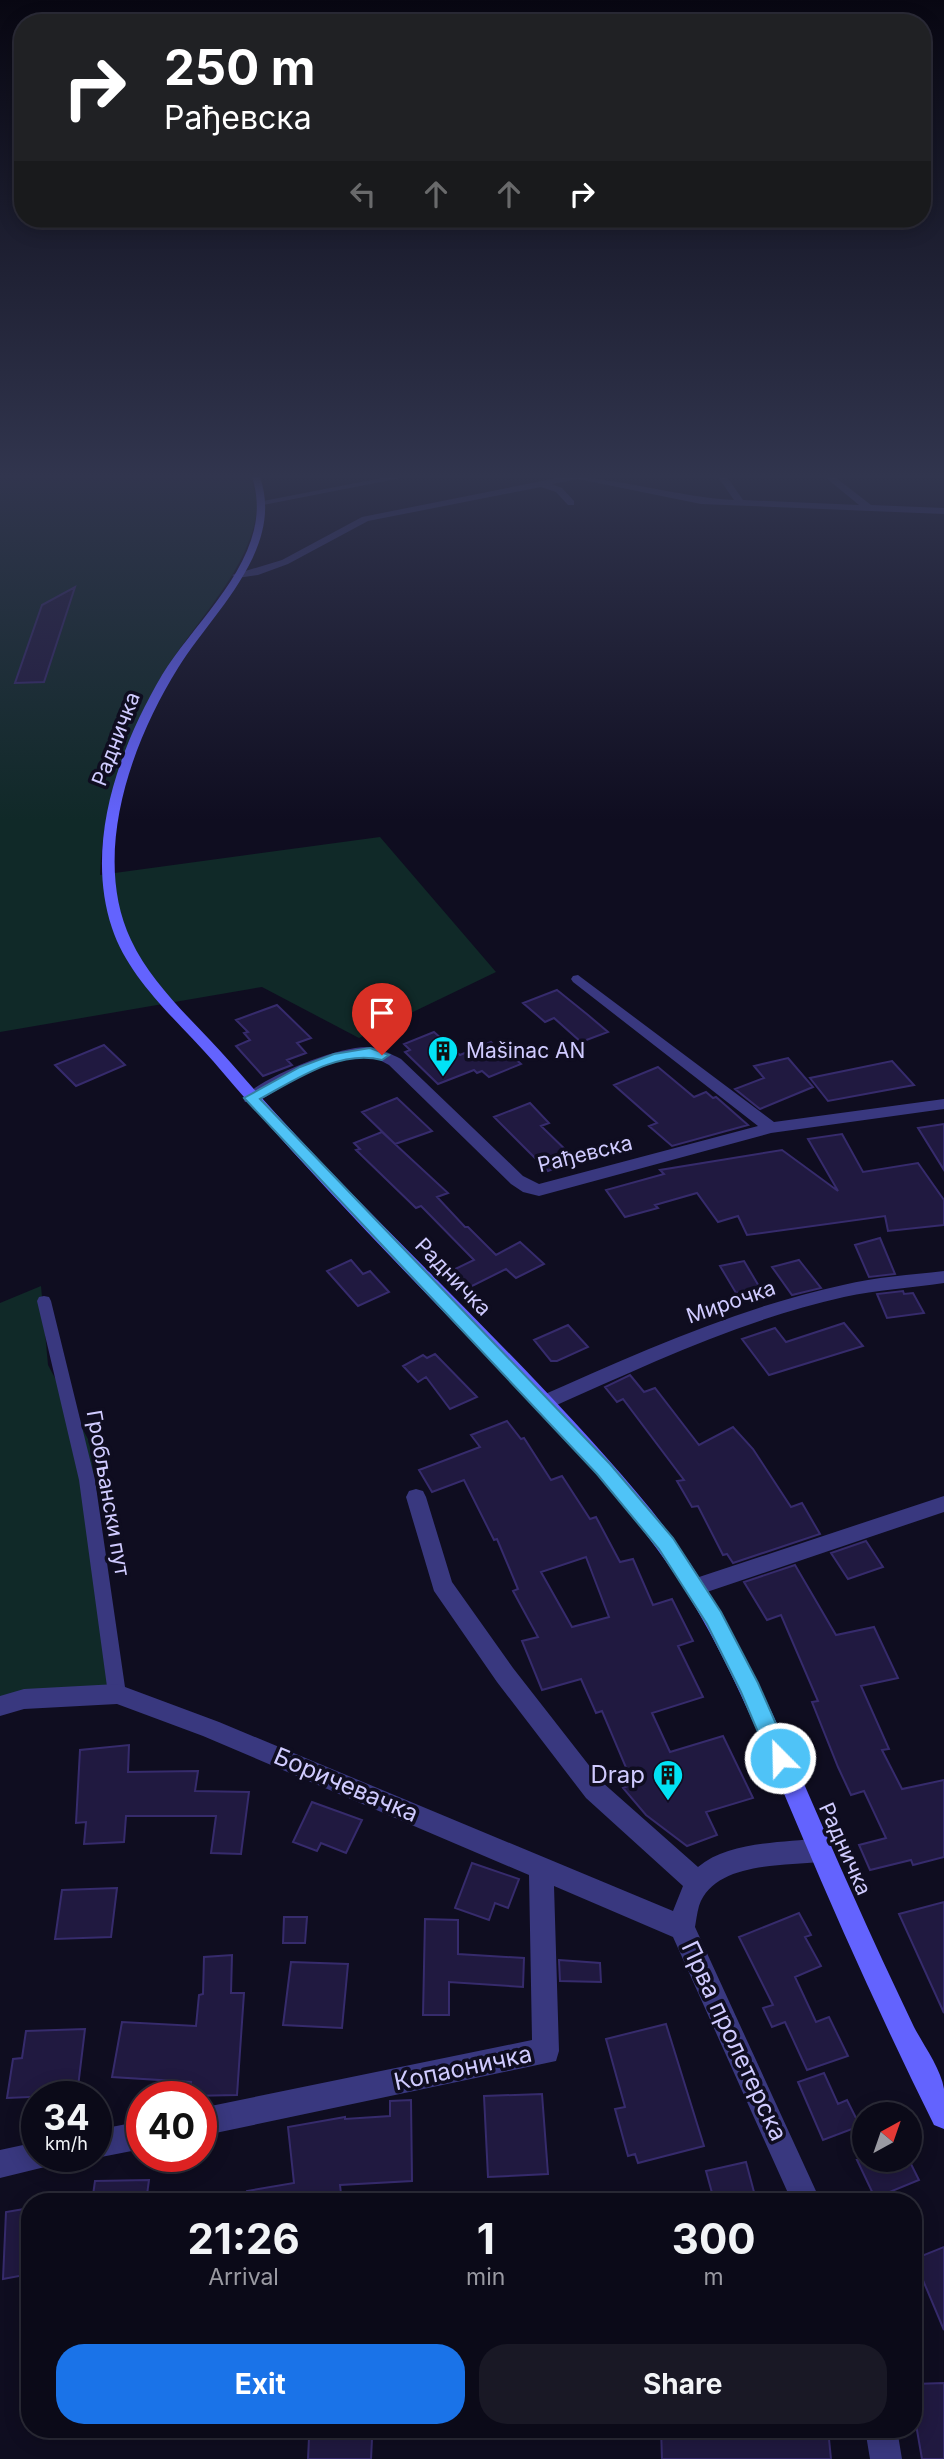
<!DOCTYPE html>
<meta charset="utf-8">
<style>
:root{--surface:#0b0a18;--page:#191825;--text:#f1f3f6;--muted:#9a9aa2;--line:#2b2b37;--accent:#1a73e8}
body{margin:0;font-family:Inter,sans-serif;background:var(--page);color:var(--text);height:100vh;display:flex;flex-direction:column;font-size:26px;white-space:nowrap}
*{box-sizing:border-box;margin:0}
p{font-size:23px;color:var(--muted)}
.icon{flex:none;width:38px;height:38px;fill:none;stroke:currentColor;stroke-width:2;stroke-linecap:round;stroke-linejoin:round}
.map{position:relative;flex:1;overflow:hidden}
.side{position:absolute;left:21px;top:2193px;width:901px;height:245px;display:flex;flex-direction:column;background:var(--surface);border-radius:28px;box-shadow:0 4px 18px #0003,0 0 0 2px var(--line)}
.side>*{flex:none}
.banner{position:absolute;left:14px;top:14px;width:917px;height:214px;border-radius:28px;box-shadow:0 4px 18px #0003,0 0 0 2px var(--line);background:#202124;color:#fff;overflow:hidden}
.needle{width:46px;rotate:40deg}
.fabs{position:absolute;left:852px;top:2102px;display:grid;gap:14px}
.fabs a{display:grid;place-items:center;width:70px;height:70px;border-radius:50%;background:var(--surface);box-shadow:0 4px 18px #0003,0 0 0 2px var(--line);font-size:35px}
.speed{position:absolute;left:21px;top:2081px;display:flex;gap:14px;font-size:35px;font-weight:700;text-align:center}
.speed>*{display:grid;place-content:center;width:91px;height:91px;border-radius:50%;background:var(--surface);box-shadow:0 4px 18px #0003,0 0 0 2px var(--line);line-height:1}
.speed small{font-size:18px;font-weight:400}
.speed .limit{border:10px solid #d22;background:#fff;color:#111}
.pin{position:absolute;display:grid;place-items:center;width:60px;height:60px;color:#fff;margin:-72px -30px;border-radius:50% 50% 50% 0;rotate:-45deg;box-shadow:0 0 7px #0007}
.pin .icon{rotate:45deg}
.me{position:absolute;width:77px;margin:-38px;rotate:337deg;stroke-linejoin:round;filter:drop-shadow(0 0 5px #0008)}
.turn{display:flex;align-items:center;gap:24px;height:147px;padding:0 35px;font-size:32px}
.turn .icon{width:91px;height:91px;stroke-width:2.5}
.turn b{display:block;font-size:49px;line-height:60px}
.lanes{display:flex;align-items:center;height:66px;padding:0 35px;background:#0003;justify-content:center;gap:35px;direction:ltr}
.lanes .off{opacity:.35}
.eta{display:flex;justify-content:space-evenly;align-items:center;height:119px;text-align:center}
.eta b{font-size:42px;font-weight:700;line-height:49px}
.button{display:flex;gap:14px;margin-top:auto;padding:14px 35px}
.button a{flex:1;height:80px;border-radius:28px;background:var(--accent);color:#fff;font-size:28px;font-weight:700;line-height:80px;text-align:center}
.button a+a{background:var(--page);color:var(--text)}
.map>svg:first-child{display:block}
.green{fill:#102928}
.building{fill:#201940;stroke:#362b6c;stroke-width:2;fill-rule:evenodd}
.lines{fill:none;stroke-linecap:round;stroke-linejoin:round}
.lane{fill:#39387f;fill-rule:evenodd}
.street{fill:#39387f;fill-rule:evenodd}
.secondary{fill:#6363fe;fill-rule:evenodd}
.route{fill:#4fc3f7;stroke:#337fa1;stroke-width:2}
.labels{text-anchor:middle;stroke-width:7;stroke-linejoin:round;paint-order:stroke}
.street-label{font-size:21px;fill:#d0cbff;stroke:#0f0d20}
.poi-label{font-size:21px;fill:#d0cbff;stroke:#0f0d20;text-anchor:start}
.near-poi-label{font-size:24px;fill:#d0cbff;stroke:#0f0d20;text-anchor:end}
.near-street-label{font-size:24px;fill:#d0cbff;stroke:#0f0d20}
</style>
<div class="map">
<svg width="944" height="2459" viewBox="0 0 944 2459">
<rect width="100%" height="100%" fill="#0f0d20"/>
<!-- green -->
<path class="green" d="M0,477H250C253,487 258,498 257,508C251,574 185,630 155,688C123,750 103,805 100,875L380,837L496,972L359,1038L262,987L0,1032Z
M41,1286L48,1365L89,1441L119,1656L117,1694L0,1706V1303Z"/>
<!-- building -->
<path class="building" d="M75,587L44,682L15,683L42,605Z
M557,990L588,1015L608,1032L581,1042L554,1018L545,1022L523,1003Z
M277,1005L311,1038L297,1043L306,1053L287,1060L292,1065L263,1076L236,1046L250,1040L244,1033L248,1032L236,1020Z
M434,1032L460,1055L491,1042L499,1050L503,1048L521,1064L489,1077L482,1071L477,1073L474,1070L438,1084L405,1052L410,1050L404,1044Z
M104,1045L125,1065L76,1086L55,1065Z
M788,1058L813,1087L760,1109L735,1089L764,1078L754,1066Z
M892,1061L914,1085L828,1101L810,1078Z
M658,1067L694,1097L706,1092L713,1098L716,1097L748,1125L672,1146L649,1126L657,1123L614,1085Z
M397,1098L432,1131L395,1144L362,1112Z
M530,1103L549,1123L541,1126L576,1160L548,1171L494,1117Z
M944,1124V1170L918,1128Z
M382,1132L448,1193L437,1197L465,1227H468L496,1255L520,1242L544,1264L516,1278L506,1269L468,1288L451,1271L474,1260L421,1206L416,1208L356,1150L360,1149L354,1143Z
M842,1134L863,1172L918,1163L944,1200V1225L888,1231L885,1216L747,1235L738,1216L718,1222L697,1193L655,1205L658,1208L625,1217L606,1190L664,1174L660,1170L782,1150L838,1191L808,1139Z
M880,1238L895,1274L869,1277L855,1245Z
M351,1260L363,1274L370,1271L389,1292L358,1306L327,1271Z
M799,1260L821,1288L792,1295L772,1267Z
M744,1261L760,1288L736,1293L720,1266Z
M903,1291L904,1294L913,1293L924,1313L887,1318L877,1294Z
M844,1323L863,1346L769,1375L742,1339L775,1328L786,1342Z
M568,1325L588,1347L557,1361H551L534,1340Z
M435,1354L477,1397L450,1409L426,1377L418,1382L403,1366L423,1355L427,1358Z
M630,1375L644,1392L655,1388L699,1445L733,1427L753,1449L791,1507L802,1503L820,1534L733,1563L727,1554L723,1555L698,1506L692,1507L677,1481L684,1480L623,1399L617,1402L605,1387Z
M507,1421L521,1439L524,1438L551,1480L562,1476L590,1519L596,1517L620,1562L633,1559L653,1605L672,1599L693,1641L678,1646L703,1697L652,1713L670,1752L723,1736L753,1798L706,1812L717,1835L687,1846L646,1815L623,1788L633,1784L602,1711L596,1713L581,1679L542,1690L522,1641L538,1637L513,1591L518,1589L497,1539L494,1540L464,1480L432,1492L419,1470L480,1447L471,1435ZM586,1557L609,1617L572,1627L541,1572Z
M866,1541L883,1567L848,1579L831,1553Z
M795,1565L836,1635L874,1627L898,1678L861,1686L889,1749L882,1750L902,1789L944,1780V1857L913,1865L911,1860L870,1870L859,1845L886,1838L864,1791L851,1795L838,1767L812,1702L818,1701L781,1615L767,1620L744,1582Z
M129,1745L128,1772L198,1771L195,1791L249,1792L241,1854L211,1853L216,1816H126L124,1842L84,1844L86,1822L76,1823L80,1750Z
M312,1802L362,1820L346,1853L321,1843L317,1851L293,1842Z
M472,1863L519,1879L508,1908L495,1903L489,1920L455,1908Z
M117,1888L111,1937L55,1939L62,1890Z
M944,1902V2013L899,1914Z
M799,1913L811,1935L805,1937L821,1966L795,1977L816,2022L829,2017L848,2056L807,2070L785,2022L772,2027L763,2008L773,2005L739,1937Z
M284,1917H307L305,1943H283Z
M425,1919L458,1920V1954L524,1958L523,1987L449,1982V2015H423Z
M232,1955L231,1993H244L237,2095L190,2096L191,2082L112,2077L122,2022L196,2026L199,1995L203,1994L204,1957Z
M559,1960L600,1963L601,1982L560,1981Z
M291,1962L348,1964L342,2028L283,2025Z
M666,2024L704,2146L638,2163L635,2154L628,2156L615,2109L625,2107L606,2039Z
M85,2029L77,2095L7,2098L13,2059L22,2058L26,2031Z
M824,2073L838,2104L847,2100L860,2126L823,2140L798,2082Z
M542,2094L548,2174L488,2177L484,2096Z
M411,2100L412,2181L340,2185L342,2202H248L247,2191L294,2183L288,2127L345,2117V2119L390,2116V2101Z
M857,2160H909L919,2180L875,2198Z
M746,2162L754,2192L714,2200L706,2171Z
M149,2180L146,2202H92L95,2181Z
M30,2208V2274L3,2279L6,2212Z
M944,2247V2330L914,2259Z
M944,2383V2459H922L914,2413V2384Z
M661,2429H828L831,2459H662Z
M309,2438L372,2439L371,2459H308Z"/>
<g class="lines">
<!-- lane -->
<path class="lane" d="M44,1296L49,1297L51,1301L95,1480L126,1694L123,1700L117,1702L111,1700L108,1694L79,1480L37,1301L39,1297Z"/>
<!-- street -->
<path class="street" d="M387,477H406L263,505L258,502Z
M562,477C620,477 676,497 734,500L718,477H727L743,500L859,505L825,477H835L871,505L944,508V514L701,504L578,479L552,484L562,488L574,501V505H568L556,492L541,487L368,521L288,564L258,575L237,578L232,575L282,560L362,517Z
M578,975L774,1122L944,1099V1109L771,1133L539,1196L523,1192L511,1184L389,1065C383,1062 376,1057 369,1057C330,1052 289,1084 257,1102H245L243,1098C261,1077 341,1045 369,1047C380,1048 391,1054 401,1059L523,1176L539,1184L758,1126L573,982L571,979L573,976Z
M944,1271V1283C911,1288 877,1290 844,1297C741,1320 645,1366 550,1408L543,1410L536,1408L533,1403L536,1398C636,1354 736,1308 843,1285C876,1277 910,1275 944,1271Z
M416,1489L423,1491L426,1497L452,1582L513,1668L602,1782L698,1867C729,1841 782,1843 820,1838L829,1842L832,1850L829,1858L820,1862C783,1866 714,1862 699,1906C697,1913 696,1921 695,1927L821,2202H792L673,1937L554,1886L559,2051L556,2061L201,2136V2108L532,2040L529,1875L203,1736L117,1704L24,1709L0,1716V1696L24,1689L117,1684L219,1722L673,1911L683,1886L586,1798L497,1682L434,1591L406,1497L409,1491Z
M944,1496V1512L695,1596L687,1593L684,1587L687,1581Z
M142,2121V2149L96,2158L91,2156H96V2130Z
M37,2142V2156H53L49,2166L0,2178V2150Z
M865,2429H897L902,2459H870Z"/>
<!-- secondary -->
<path class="secondary" d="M252,477H260C285,549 213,612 178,668C131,743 91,855 131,940C153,987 197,1024 231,1063C360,1212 510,1343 638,1494C738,1611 789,1754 852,1893C872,1938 893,1983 914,2027C924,2046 941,2069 944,2089C944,2102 944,2116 944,2129L934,2125C886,2028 841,1929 799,1829C758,1733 720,1634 657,1549C607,1480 546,1419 487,1357C394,1260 300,1164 213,1061C178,1021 129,980 112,928C84,844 119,748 162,675C198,616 277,553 252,477Z"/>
</g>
<!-- sky -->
<linearGradient id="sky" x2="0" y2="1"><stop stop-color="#080712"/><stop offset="0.58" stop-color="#31354e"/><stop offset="1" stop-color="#31354e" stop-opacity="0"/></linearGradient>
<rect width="944" height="821" fill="url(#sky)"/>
<!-- route -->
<path class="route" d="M370,1048L389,1055L382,1060C340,1049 295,1080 260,1099L610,1464L673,1538L721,1612L758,1683L791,1758L788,1765L780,1768L772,1765L741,1692L707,1624L659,1549L597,1474L244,1098L300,1067L334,1054Z"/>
<!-- icons -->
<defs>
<g id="building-pin" transform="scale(1.575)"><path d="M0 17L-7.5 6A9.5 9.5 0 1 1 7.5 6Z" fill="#01e2f5" stroke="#0f0d20"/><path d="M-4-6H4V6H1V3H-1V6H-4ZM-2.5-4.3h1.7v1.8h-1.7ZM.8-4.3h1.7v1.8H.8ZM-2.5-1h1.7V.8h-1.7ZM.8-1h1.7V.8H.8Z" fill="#111"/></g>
</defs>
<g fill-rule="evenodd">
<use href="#building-pin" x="443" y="1051"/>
<use href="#building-pin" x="668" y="1775"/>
</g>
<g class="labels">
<!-- street labels -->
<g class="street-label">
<text transform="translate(116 739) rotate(-69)" y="7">Радничка</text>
<text transform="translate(585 1154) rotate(-14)" y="7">Рађевска</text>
<text transform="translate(453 1277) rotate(46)" y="7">Радничка</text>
<text transform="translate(731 1302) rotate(-19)" y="7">Мирочка</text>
<text transform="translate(108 1493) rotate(80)" y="7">Гробљански пут</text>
<text transform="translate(845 1849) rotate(66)" y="7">Радничка</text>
</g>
<!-- poi labels -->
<g class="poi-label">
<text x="466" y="1058">Mašinac AN</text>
</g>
<!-- near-poi labels -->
<g class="near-poi-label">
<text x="645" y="1783">Drap</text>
</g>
<!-- near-street labels -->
<g class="near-street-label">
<text transform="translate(346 1785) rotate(23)" y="8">Боричевачка</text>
<text transform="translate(734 2041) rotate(65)" y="8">Прва пролетерска</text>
<text transform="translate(463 2068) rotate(-12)" y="8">Копаоничка</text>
</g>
</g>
</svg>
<div class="fabs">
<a><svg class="needle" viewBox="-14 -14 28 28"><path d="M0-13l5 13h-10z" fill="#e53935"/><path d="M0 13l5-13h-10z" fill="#9a9aa2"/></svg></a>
</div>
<div class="speed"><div>34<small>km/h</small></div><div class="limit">40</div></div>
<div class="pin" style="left:382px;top:1055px;background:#d93025"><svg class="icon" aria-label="arrive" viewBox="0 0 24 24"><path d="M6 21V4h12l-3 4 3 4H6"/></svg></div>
<svg class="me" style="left:780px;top:1758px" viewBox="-20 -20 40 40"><circle r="17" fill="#4fc3f7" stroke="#fff" stroke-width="3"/><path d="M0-11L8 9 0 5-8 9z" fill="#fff"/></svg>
<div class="banner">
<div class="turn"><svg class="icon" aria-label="right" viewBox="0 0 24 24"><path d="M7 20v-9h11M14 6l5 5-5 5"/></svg><div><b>250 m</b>Рађевска</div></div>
<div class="lanes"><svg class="icon off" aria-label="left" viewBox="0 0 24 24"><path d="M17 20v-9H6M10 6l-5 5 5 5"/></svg><svg class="icon off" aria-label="ahead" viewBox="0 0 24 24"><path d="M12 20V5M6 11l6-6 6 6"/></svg><svg class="icon off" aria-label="ahead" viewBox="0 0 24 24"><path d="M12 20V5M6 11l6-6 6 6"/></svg><svg class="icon" aria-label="right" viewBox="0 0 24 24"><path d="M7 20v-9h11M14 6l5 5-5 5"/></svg></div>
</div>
<section class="side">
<div class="eta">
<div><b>21:26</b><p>Arrival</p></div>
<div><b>1</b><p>min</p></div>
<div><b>300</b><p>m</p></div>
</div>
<div class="button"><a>Exit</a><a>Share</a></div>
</section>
</div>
